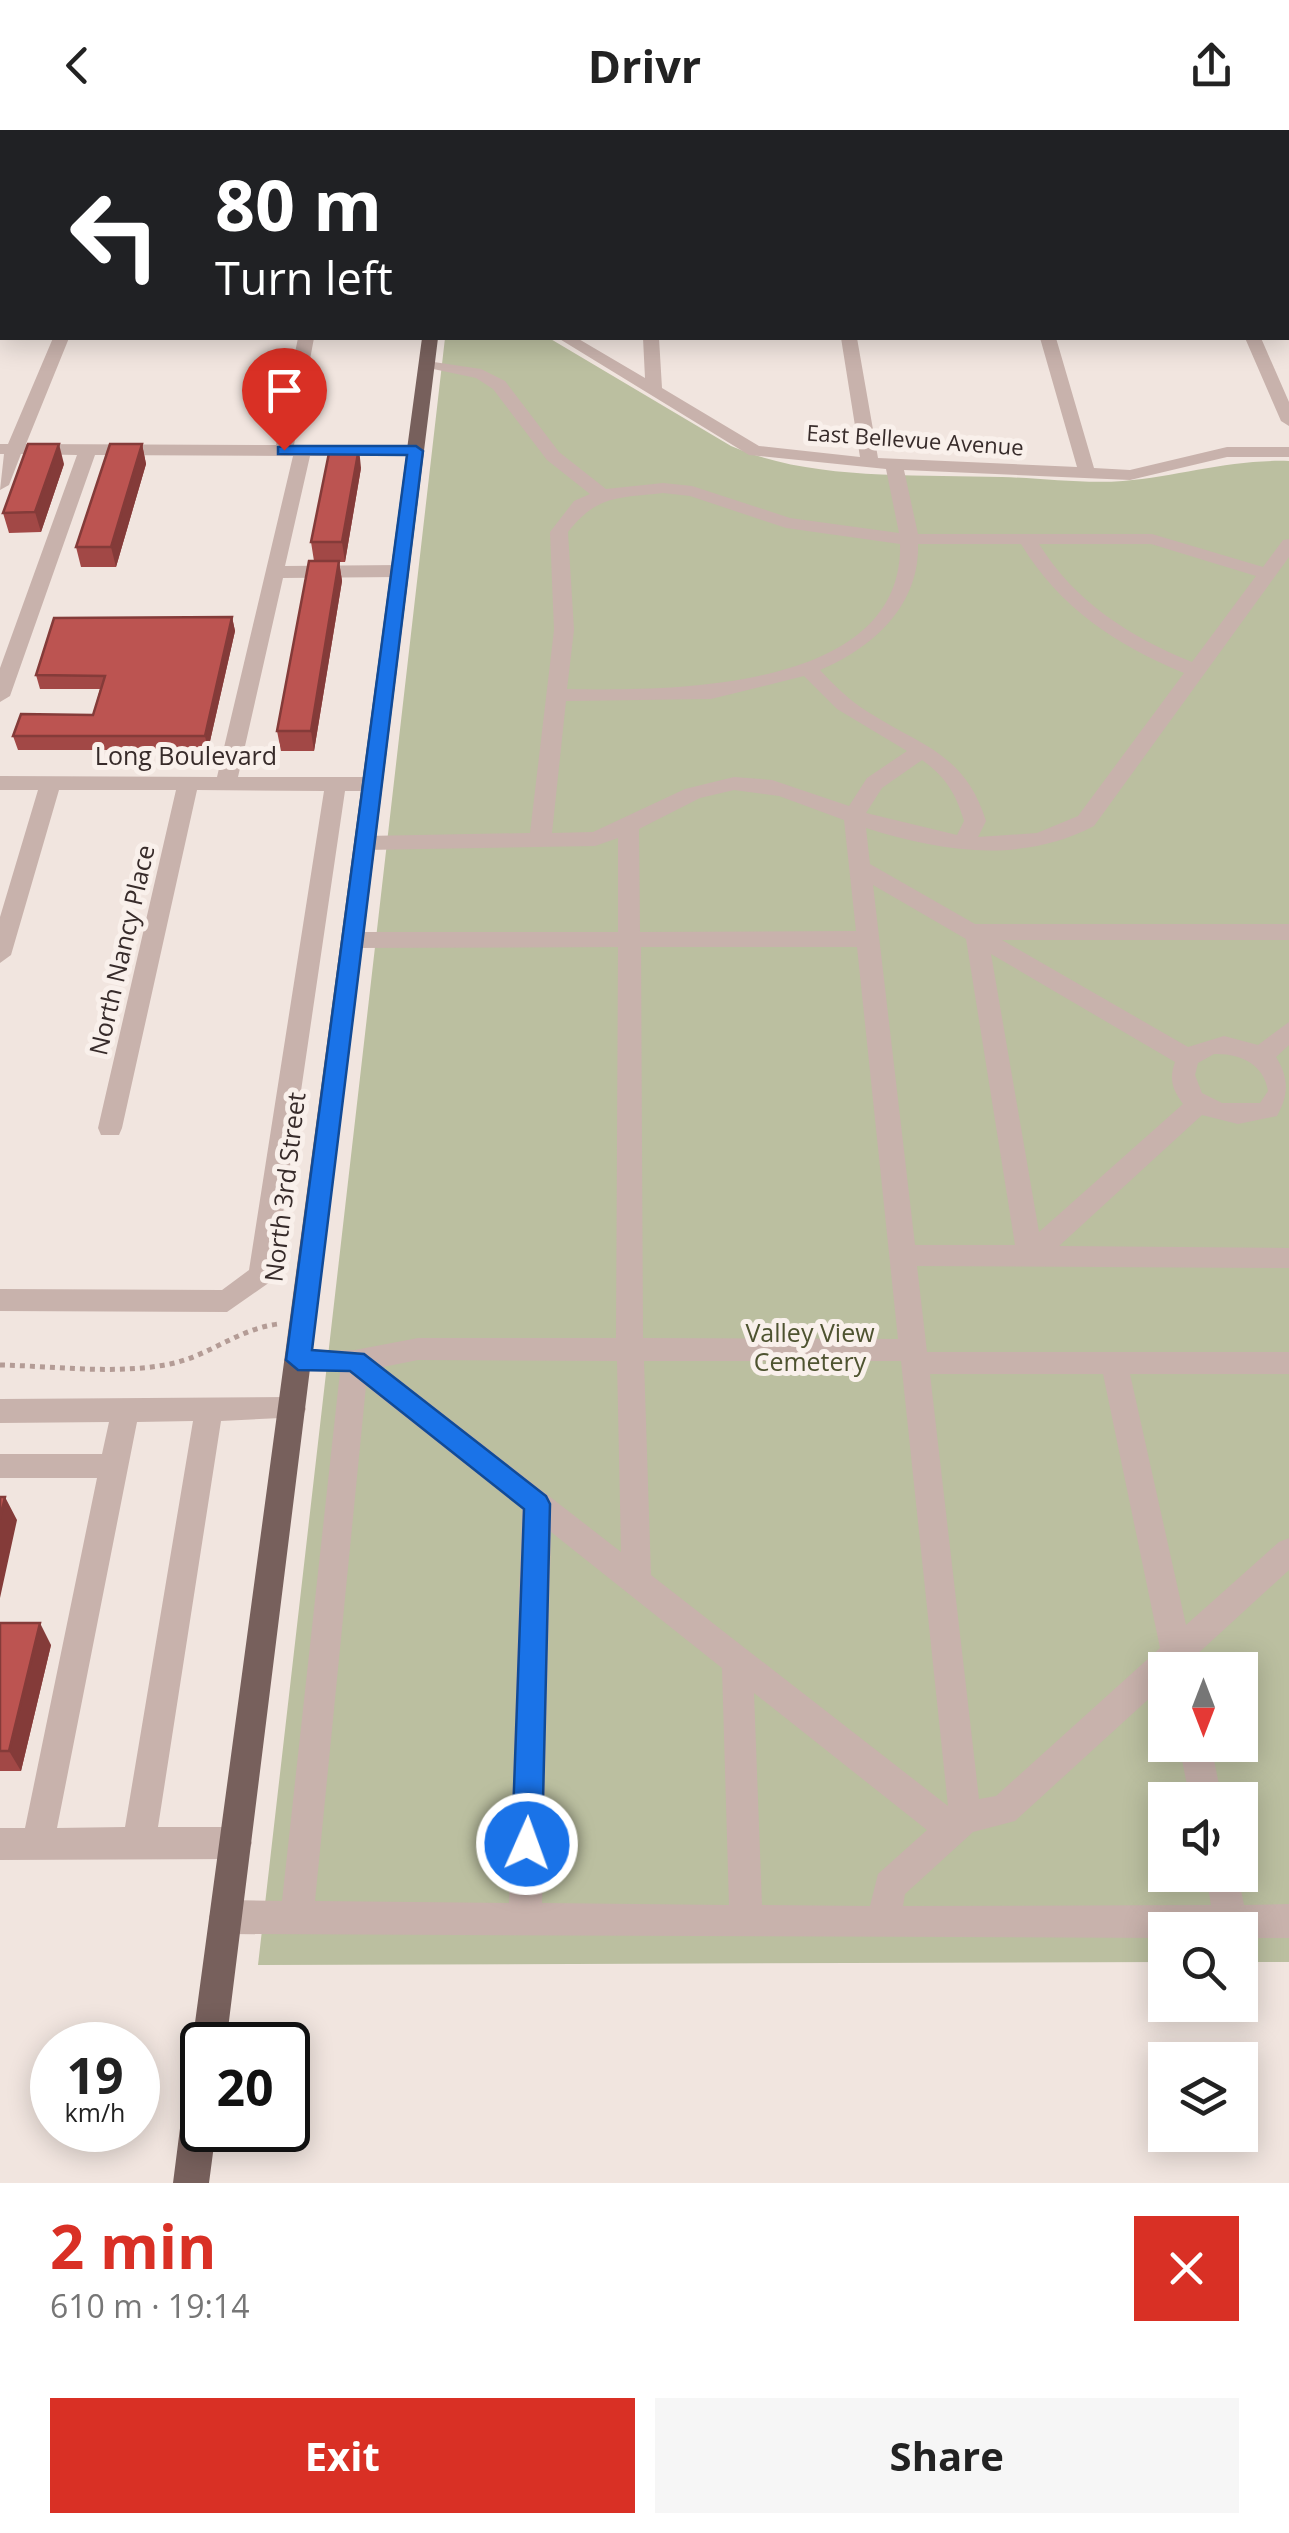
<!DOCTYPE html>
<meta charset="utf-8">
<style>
:root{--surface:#fff;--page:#f6f6f6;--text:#222;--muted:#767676;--accent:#d93025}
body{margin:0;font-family:"Open Sans",sans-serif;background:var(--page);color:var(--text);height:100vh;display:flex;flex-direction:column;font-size:38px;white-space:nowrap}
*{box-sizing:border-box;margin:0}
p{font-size:32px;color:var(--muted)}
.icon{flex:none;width:55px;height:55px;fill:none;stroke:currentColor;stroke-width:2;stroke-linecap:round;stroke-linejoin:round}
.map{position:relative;height:2053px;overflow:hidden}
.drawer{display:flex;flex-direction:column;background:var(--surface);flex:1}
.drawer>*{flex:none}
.top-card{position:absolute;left:0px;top:0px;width:1290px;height:210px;box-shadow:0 5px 25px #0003;background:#202124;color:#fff;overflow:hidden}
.needle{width:65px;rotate:180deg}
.controls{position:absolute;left:1148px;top:1522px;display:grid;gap:20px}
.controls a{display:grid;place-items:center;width:110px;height:110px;border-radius:0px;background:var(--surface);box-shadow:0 5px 25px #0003;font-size:50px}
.speed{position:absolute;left:30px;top:1892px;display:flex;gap:20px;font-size:50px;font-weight:700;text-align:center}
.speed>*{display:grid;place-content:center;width:130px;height:130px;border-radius:50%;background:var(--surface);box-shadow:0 5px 25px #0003;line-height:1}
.speed small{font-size:25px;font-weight:400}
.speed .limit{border:5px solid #111;border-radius:15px;background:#fff;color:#111}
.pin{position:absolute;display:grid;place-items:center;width:85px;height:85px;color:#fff;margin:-102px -42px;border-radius:50% 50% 50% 0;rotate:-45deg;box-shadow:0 0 10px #0007}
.pin .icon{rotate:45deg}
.me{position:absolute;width:110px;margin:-55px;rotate:2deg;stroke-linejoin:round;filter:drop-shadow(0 0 8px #0008)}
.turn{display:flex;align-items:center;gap:35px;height:210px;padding:0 50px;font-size:45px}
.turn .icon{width:130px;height:130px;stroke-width:2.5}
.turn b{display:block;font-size:70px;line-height:85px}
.round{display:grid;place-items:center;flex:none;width:105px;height:105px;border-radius:0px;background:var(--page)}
.headline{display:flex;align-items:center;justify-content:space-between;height:170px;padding:0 50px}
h1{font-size:60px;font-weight:700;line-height:75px;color:var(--accent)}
.primary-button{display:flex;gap:20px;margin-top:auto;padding:20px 50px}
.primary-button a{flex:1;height:115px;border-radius:0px;background:var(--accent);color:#fff;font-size:40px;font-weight:700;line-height:115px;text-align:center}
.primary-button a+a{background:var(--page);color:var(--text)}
header{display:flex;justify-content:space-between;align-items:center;height:130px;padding:0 50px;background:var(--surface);font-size:45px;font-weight:700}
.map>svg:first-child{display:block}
.green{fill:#bbbfa0;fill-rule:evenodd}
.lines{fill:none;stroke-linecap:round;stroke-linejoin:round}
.path{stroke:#b49c96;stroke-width:5;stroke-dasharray:5 5;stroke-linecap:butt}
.minor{fill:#c8b2ac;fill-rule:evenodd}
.major{fill:#77605c;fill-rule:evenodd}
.wall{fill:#a24846}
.shaded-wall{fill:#843b39}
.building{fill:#bc5451;stroke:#843b39;stroke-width:2.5}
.route{fill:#1a73e8;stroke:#114b97;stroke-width:2.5}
.labels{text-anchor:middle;stroke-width:10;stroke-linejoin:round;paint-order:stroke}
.far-street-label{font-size:22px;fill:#372b2a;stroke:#f9f0eb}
.street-label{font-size:25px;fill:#372b2a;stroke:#f9f0eb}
.park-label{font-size:25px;fill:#4e5330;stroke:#f9f0eb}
</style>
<header><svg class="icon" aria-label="back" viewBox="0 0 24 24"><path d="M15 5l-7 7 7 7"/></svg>Drivr<svg class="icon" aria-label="share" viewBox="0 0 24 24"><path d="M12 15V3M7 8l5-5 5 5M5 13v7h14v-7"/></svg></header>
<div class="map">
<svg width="1289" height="2053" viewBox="0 0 1289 2053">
<rect width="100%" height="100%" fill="#f1e5df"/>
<!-- green -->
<path class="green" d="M445,208H549L731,316C812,351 914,344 1002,347C1041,348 1084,354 1123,351C1180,346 1231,329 1289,331V1832H1240V1800H1165V1832L258,1835ZM1165,1540H1240V1615H1165ZM1165,1670H1240V1745H1165Z"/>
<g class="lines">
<!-- path -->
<path class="path" d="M0,1235C56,1236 115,1245 170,1234C209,1226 238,1199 278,1194"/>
<!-- minor -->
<path class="minor" d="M92,0H112L113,2H94Z
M817,0H831L832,2H818Z
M917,0H931L932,2H918Z
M1027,0H1041L1042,2H1028Z
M1156,0H1170L1171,2H1157Z
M2,135V149L0,150V136Z
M53,208H69L26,314L276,315L298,208H314L294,315L416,316L425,321L416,326H310L285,436L400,435L409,441L400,447L283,448L238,647H372L382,654L372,661H345L274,1145L270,1152L227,1182L0,1181V1159L222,1160L249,1140L324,661L197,660L122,998L119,1005H101L98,998L176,660H59L11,825L0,833V787L38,660H0V646L217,647L293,326L95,325L10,566L0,572V538L77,325L21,324L9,355L0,360L4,324H0V314H8Z
M558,208H577L645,248L643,208H659L662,258L759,316L860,327L841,208H857L878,328L1077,337L1040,208H1056L1094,338L1130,340L1227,317H1289V327H1227L1130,350L904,340L918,404H1152L1263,437L1283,410L1289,409V427L1094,696C1021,734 942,722 866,698L870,734L975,794H1289V810H1002L1188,917L1224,906L1258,915L1289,892V915L1276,927C1289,948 1289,964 1277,986L1238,994L1202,985L1059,1116L1289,1118V1138L917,1136L927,1222H1289V1244H1130L1186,1495L1279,1412L1289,1408V1440L1193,1528L1192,1540H1165V1554L1015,1691L973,1702L905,1764L903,1776L1211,1775L1206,1745H1238L1244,1775L1289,1774V1808H1240V1800H1165V1808L226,1804L214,1799L209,1787L214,1775L226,1770L282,1771L340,1242L288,1238L284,1230L288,1222L355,1220L418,1208H616L618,817L352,818L341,810L352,802H618V708L595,716L365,720L354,713L365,706L530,703L554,500L550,402L574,371L590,364L547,330L493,259L476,248L419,236L427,231L481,239L505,251L559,322L606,359L663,353L692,356L790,388L899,403L886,339L749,325ZM663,363L690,366L786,398L900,414C904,562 667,561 567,559L574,500L568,402C597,365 618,368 663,363ZM918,414H1021C1060,478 1116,515 1184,543L1078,686L1037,703L978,707L986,691C965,623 921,616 868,582C849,570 835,556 820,540C873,518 920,475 918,414ZM1039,414H1151L1256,446L1192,532C1130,507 1075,472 1039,414ZM804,546L837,579L907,621L867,648L849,676L772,650L734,647L685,659L593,702L552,703L566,571L711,569ZM922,630C946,647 956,664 964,691L957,705L866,683L882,658ZM734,660L779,666L844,690L856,801L640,802L639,699L700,668ZM873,755L966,809L1015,1115H915ZM641,817H857L898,1209L643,1208ZM991,824L1175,932C1169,949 1172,959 1183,974L1039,1102ZM1214,924C1240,923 1264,934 1268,961L1260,973H1222L1202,963L1195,945L1198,933ZM418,1230L617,1231L621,1422L383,1237ZM644,1231H901L948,1676L651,1445ZM930,1244H1103L1160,1518L996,1666L979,1669ZM366,1256L522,1379L509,1773L315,1771ZM551,1402L722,1538L729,1775L542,1773ZM754,1563L927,1700L878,1744L870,1776L762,1775Z
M1245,208H1261L1289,272V296L1281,291Z
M292,1267L302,1271L306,1279L302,1287L221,1291L158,1697H236L247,1702L252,1713L247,1724L236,1729L0,1730V1698H25L97,1348H0V1324H102L109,1292L0,1293V1269ZM193,1291L125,1697L57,1698L137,1292Z
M1179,1615H1211L1222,1670H1190Z"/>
<!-- major -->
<path class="major" d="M422,208H438L226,1915H202V1930L197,1927L192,1915Z
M202,1949V2000H216L209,2053H173L184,1967L190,1955Z"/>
</g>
<!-- wall -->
<path class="wall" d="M1243,0H1289V56H1288V2H1242Z
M142,314L146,334L116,437H81L76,417Z
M64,334L41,402L9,403L3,383Z
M361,338L345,432H339L342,451L314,621H281L277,601L314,431L311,412Z
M232,487L235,501L208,620H18L13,606L93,585L100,559H40L36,545Z
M0,1493L51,1515L21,1641H0Z"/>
<!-- shaded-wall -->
<path class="shaded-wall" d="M59,314L64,334L41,402L35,382Z
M142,314L146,334L116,437L111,417Z
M359,318L361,338L345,432L342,412Z
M339,431L342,451L314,621L311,601Z
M232,487L235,501L208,620L205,606Z
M5,1367L17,1390L0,1468V1389Z
M40,1493L51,1515L21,1641L9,1621Z"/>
<!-- building -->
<path class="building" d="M507,0H547L546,2H506Z
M1258,0H1289V22H1288V2H1259Z
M28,314H59L35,382L3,383Z
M110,314H142L111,417H76Z
M330,318H359L342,412H311Z
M309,431H339L311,601H277Z
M232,487L205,606H13L21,584L93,585L105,546L36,545L54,488Z
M0,1367H5L0,1389Z
M0,1493H40L9,1621H0Z"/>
<!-- route -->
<path class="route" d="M284,316H416L423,321L312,1220L364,1224L546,1366L550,1374L542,1714L538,1724L527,1728L517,1724L512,1714L524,1379L350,1241L298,1240L286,1230L407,325L278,324V317Z"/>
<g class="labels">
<!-- far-street labels -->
<g class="far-street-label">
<text transform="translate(915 310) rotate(4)" y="8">East Bellevue Avenue</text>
</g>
<!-- street labels -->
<g class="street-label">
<text x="186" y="635">Long Boulevard</text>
<text transform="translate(122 820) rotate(-77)" y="9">North Nancy Place</text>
<text transform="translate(285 1057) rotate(-83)" y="9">North 3rd Street</text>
</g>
<!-- park labels -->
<g class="park-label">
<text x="810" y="1212">Valley View<tspan x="810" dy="29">Cemetery</tspan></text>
</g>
</g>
</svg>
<div class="controls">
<a><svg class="needle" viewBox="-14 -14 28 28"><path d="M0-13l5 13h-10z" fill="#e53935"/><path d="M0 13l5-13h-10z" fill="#767676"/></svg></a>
<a><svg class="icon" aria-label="sound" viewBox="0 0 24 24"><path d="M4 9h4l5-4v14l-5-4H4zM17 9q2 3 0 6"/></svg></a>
<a><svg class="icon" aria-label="search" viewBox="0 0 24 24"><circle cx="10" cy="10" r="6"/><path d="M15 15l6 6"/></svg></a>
<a><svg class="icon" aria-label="layers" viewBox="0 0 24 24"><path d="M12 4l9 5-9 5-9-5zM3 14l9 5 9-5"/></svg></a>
</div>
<div class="speed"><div>19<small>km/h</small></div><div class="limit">20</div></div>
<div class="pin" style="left:284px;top:320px;background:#d93025"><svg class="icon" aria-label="arrive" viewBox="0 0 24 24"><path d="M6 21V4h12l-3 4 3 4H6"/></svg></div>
<svg class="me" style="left:527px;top:1714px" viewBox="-20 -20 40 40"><circle r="17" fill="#1a73e8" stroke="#fff" stroke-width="3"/><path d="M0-11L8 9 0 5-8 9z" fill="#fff"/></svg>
<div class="top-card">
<div class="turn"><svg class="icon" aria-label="left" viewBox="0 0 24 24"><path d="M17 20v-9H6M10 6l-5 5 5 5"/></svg><div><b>80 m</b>Turn left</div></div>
</div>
</div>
<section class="drawer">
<div class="headline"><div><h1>2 min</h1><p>610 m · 19:14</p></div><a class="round" style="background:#d93025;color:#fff"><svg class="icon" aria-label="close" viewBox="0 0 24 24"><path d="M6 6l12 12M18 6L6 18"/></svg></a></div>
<div class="primary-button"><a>Exit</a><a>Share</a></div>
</section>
